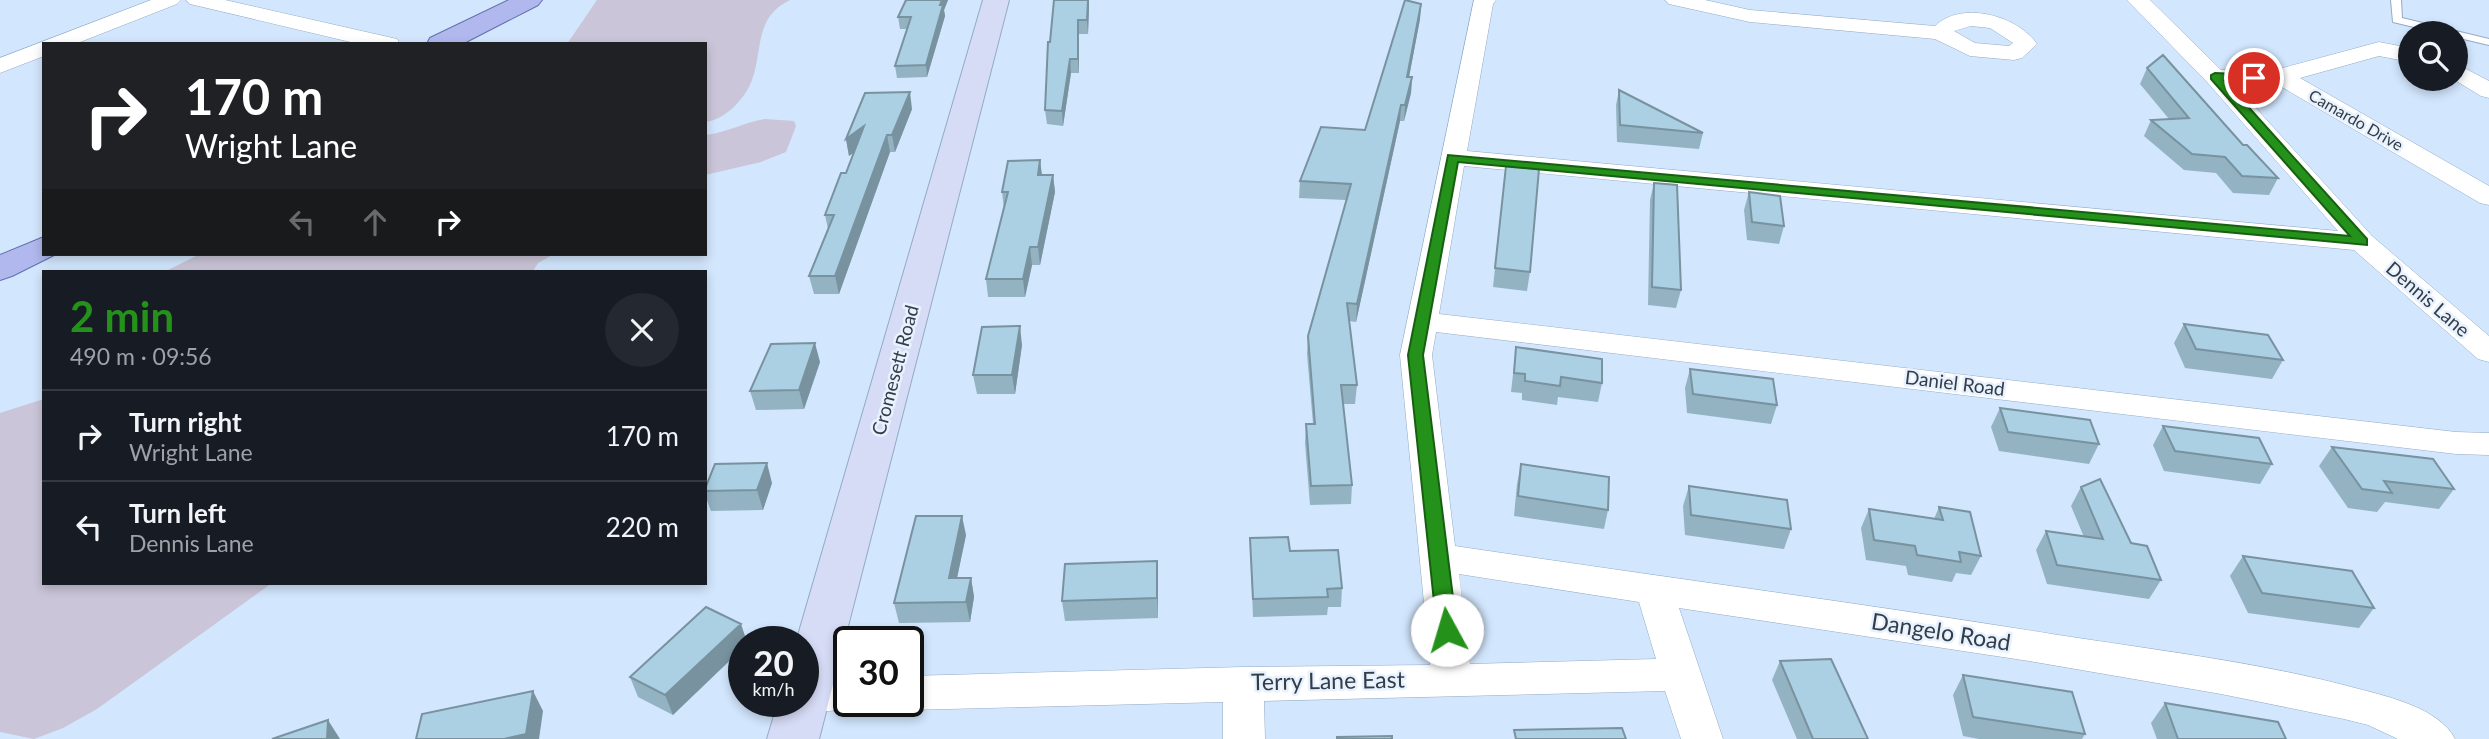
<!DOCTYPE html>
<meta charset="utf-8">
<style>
:root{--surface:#171b24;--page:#242831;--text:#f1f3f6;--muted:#9ea1a6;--line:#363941;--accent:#24921a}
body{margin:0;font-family:Lato,sans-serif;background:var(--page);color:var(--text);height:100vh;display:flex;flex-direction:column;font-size:26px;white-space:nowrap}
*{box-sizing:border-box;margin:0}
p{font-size:23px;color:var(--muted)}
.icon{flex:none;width:38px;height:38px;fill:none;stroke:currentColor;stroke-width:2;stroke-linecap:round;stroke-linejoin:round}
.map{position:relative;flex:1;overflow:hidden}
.sheet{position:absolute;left:42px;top:270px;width:665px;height:315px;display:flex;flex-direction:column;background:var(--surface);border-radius:0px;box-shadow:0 4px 10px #0003}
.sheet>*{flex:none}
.hud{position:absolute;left:42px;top:42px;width:665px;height:214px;border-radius:0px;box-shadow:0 4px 10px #0003;background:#202124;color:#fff;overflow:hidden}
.fabs{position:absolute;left:2398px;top:21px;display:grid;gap:14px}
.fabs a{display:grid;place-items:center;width:70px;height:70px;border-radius:50%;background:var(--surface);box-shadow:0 4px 10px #0003;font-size:35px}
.speed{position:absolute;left:728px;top:626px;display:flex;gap:14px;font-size:35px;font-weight:700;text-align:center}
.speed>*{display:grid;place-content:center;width:91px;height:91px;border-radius:50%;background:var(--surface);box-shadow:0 4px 10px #0003;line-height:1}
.speed small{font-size:18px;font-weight:400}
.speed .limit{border:4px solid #111;border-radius:10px;background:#fff;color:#111}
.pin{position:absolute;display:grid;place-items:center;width:60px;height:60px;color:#fff;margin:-30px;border:4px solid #fff;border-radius:50%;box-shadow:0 2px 7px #0007}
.me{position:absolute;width:77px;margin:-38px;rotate:354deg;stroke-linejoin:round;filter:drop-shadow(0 0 5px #0008)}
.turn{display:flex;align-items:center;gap:24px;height:147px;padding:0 28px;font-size:32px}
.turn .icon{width:91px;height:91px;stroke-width:2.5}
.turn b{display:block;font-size:49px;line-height:60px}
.lanes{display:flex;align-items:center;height:66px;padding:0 28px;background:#0003;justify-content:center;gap:35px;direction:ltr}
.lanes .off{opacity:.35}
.round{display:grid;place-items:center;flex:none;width:74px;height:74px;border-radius:37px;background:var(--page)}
.headline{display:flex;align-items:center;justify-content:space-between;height:119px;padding:0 28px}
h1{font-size:42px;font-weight:700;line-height:52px;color:var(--accent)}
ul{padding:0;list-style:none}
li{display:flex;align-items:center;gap:21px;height:91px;padding:0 28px;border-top:2px solid var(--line)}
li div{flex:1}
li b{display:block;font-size:26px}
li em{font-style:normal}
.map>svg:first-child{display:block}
.green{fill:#cac5d8}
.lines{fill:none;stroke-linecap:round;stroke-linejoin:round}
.lane-casing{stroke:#93aac6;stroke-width:2}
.street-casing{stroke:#93aac6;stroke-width:1}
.secondary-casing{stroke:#93aac6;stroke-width:2}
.primary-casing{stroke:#626eac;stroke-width:2}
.lane{fill:#fff;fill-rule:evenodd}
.street{fill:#fff;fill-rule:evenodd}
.secondary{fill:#d7dcf6;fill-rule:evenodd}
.primary{fill:#b0b8ed;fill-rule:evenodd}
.wall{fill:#93b3c3}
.shaded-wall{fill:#78929f}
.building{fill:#abd0e3;stroke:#78929f;stroke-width:2}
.route{fill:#24921a;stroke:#175f11;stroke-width:2}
.labels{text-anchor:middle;stroke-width:5;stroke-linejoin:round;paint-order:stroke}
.far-street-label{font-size:16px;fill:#333d49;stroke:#e8f2fe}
.street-label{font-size:19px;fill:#333d49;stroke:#e8f2fe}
.near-street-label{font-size:23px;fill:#333d49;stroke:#e8f2fe}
</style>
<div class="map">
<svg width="2489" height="739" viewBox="0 0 2489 739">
<rect width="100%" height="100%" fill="#d2e6fd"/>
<!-- green -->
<path class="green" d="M597,0H790C754,17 763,50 752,80C745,99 725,120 705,122V44H567Z
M765,119L794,121L796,126L786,152L761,162L705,175V135C726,133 744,122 765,119Z
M200,254H554L538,263L533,271H166Z
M44,399V583H272L97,709L63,728L34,739L0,732V413Z"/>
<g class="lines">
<!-- lane casing -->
<g class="lane-casing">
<path id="lane" d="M2391,0H2401L2402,18L2489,39V45L2455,37V33H2439L2393,22Z"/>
</g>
<!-- street casing -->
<g class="street-casing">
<path id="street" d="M151,0H181L177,4L75,44H44V56L0,73V58Z
M186,0H225L397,39L400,44H359L190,4Z
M1474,0H1496L1493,4L1467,151L2338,231L2207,82L2127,0H2150L2221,70L2279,69L2379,42L2410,48V62L2379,56L2300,78L2489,186V205L2480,203L2275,83L2234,84L2372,236L2489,336V362L2478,359L2354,250L1464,166L1439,314L2456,432L2489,433V455L2456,454L1436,332L1432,355L1455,546C1654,576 1854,602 2052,634C2154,650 2260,662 2359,689C2390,697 2440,709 2455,739H2398L2368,725L2344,719L2221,694L2029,661L1679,608L1723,739H1681L1665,691L1264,701L1265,739H1223V702L908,710L894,705L892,702H908V676L1243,667L1430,665L1400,355ZM1459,574L1639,602L1656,659L1470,664Z
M1665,0H1705L1750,10L1935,26C1962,0 2018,16 2037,44L2022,58L2014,60L1970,56L1935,39L1750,22L1669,4ZM1971,26L1990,28L2013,43L2009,46L1975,43L1954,31Z
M2455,63L2489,81V98L2481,96L2453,79H2455Z
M849,676V702H865L863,705C844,711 806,716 790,702H803V677Z"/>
</g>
<!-- secondary casing -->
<g class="secondary-casing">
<path id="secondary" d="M983,0H1009L819,739H767L778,702H803V642H796Z"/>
</g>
<!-- primary casing -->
<g class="primary-casing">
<path id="primary" d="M509,0H542L538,5L462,44H427L430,38Z
M44,237V254H56L12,276L0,280V255Z"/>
</g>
<!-- lane -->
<use href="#lane" class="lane"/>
<!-- street -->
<use href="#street" class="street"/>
<!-- secondary -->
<use href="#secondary" class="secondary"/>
<!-- primary -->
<use href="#primary" class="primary"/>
</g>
<!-- wall -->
<path class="wall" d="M906,0H948L944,10L945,16L927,77L897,78L895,66L907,29H900L898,17Z
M1421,4L1420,19L1409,77H1412L1411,93L1404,121H1400L1356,322L1349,321L1357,385L1355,404H1343L1352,485L1351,504L1310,505L1305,443L1306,424H1313L1307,354L1308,336L1346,200L1299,198L1300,181L1365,130Z
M1089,6L1088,34H1079V73H1071L1063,126L1047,124L1045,110L1050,42Z
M2147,68L2243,145L2278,178L2269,195L2233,193L2216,173L2184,170L2144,136L2151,120L2169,119L2140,84Z
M1619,90L1703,133L1699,149L1617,142L1616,105Z
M912,109L895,152H890L839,294H814L809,276L828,229L825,215L846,173L853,153L849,156L846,139Z
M1040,160L1042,175H1053L1055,192L1040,265H1032L1025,297H988L986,279L1004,209L1002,192Z
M1506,166L1530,272L1527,291L1493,287Z
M1654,183L1681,290L1676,308L1648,305L1650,200Z
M1749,192L1784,226L1779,244L1747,240L1744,210Z
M2184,324L2283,360L2272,379L2185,368L2174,343Z
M1022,345L1015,394H977L973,375Z
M1516,347L1602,383L1598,402L1558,397L1557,405L1522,400V393L1511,392Z
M820,362L804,409L756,410L750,391Z
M1690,369L1777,405L1771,424L1687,413L1685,388Z
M2000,408L2099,444L2089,464L1999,451L1991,427Z
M2163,426L2272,464L2260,484L2164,471L2153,445Z
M2332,447L2454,489L2439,509L2385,502L2377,512L2348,508L2319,466Z
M1521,464L1608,510L1604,529L1514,516L1517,484Z
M772,483L763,510L711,511L705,495V489Z
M1689,486L1791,529L1784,549L1685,535L1683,506Z
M2081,487L2131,543L2161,580L2149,599L2047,584L2036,550L2046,531L2084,537L2071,506Z
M1939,507L1981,556L1971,575L1956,573L1952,582L1908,575L1906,566L1866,560L1861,528L1869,509L1934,519Z
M966,535L957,578H971L974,597L970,622L899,623L894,603Z
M1250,538L1290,551L1342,588L1341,607H1328L1327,615L1253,617Z
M2243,556L2374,608L2359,628L2248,613L2230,576Z
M1157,561L1158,618L1065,621L1062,601Z
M741,624L673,715L638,697L630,677Z
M1780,661L1868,739H1797L1772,680Z
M1963,675L2085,734L2082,739H1979L1963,736L1953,695Z
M2165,703L2286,739H2157L2151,723Z"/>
<!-- shaded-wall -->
<path class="shaded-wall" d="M942,0H948L944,10L945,16L927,77L926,65Z
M1088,0H1089V6L1088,34L1087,20Z
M1421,4L1420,19L1406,93L1407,77Z
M1078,20L1079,34V73L1078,59Z
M1070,59L1071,73L1063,126L1062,111Z
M1412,77L1411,93L1404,121L1405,105Z
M910,92L912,109L895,152L892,135Z
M1401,105L1400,121L1356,322L1357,304Z
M864,126L867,143L849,156L846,139Z
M887,135L890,152L839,294L835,276Z
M1040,160L1042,177L1038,175Z
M1053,175L1055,192L1040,265L1038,247Z
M1030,247L1032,265L1025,297L1023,279Z
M1020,326L1022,345L1015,394L1012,375Z
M815,343L820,362L804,409L799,390Z
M767,463L772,483L763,510L757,490Z
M962,516L966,535L953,597L949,578Z
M1157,561L1158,581V618L1157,598Z
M971,578L974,597L970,622L966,602Z
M741,624L747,642H744V647L673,715L665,695Z
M533,691L543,711L539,739H504Z
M328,720L340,739H327Z"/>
<!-- building -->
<path class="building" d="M906,0H942L940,5H943L926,65L895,66L911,17H898Z
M1054,0H1088L1087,20H1078V59H1070L1062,111L1045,110L1048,42H1050Z
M1405,0L1421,4L1407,77H1412L1405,105H1401L1357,304L1347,303L1357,385H1341L1352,485L1311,486L1306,424H1315L1308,336L1351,184L1300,181L1321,127L1365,130Z
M2163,55L2243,145H2247L2278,178L2242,176L2225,157L2192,154L2151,120L2189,118L2147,68Z
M1619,90L1703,133L1620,125Z
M910,92L892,135H887L835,276H809L834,215H825L841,173H846L864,126L846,139L865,93Z
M1040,160L1038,175H1053L1038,247H1030L1023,279H986L1008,192H1002L1008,161Z
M1506,166L1539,169L1530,272L1495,268Z
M1654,183L1677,185L1681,290L1652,287Z
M1749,192L1780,196L1784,226L1752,222Z
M2184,324L2268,335L2283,360L2196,349Z
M1020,326L1012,375H973L982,327Z
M815,343L799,390L750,391L771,344Z
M1516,347L1602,359V383L1561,377L1560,386L1525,381V374L1514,373Z
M1690,369L1773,379L1777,405L1693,394Z
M2000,408L2090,420L2099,444L2008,432Z
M2163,426L2259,438L2272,464L2175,451Z
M2332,447L2433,459L2454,489L2384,481L2392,493L2362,489Z
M767,463L757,490L705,491V489L715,464Z
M1521,464L1609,477L1608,510L1518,496Z
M2100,479L2131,543L2147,546L2161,580L2057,565L2046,531L2103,539L2081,487Z
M1689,486L1787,500L1791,529L1691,515Z
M1939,507L1970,512L1981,556L1959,552L1961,562L1917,555L1915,546L1874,540L1869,509L1943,520Z
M916,516H962L949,578H971L966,602L894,603Z
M1288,537L1290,551L1338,550L1342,588L1327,589L1328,597L1253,599L1250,538Z
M2243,556L2352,571L2374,608L2262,593Z
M1157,561V598L1062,601L1065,564Z
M706,607L741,624L665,695L630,677Z
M1831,659L1868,739H1813L1780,661Z
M1963,675L2072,692L2085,734L1973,717Z
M533,691L526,734L504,739H416L422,714Z
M2165,703L2278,722L2286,739H2178Z
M328,720L327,739H272Z
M1622,728L1626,739H1516L1514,730Z
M1392,736V739H1337V737Z"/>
<!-- route -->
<path class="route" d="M2215,73L2259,75L2260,78L2254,81H2225L2367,239V245L1458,162L1423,355L1457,630L1454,636L1447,638L1440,636L1437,630L1408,355L1448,155L2350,236L2211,79V75Z"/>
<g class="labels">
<!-- far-street labels -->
<g class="far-street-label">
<text transform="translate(2356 120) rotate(30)" y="6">Camardo Drive</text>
</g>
<!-- street labels -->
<g class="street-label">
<text transform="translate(2428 299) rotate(41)" y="7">Dennis Lane</text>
<text transform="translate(895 370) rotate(-75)" y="7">Cromesett Road</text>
<text transform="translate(1955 383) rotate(7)" y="7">Daniel Road</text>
</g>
<!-- near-street labels -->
<g class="near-street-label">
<text transform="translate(1941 632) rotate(9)" y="8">Dangelo Road</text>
<text transform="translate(1328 681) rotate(-1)" y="8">Terry Lane East</text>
</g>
</g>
</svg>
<div class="fabs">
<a><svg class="icon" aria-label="search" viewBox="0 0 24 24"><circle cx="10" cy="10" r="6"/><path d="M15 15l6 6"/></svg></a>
</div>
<div class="speed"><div>20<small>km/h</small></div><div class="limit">30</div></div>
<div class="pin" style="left:2254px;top:78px;background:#d93025"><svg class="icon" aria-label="arrive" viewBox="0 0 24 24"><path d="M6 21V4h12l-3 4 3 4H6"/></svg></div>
<svg class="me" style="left:1447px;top:630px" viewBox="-20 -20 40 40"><circle r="19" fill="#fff"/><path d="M0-13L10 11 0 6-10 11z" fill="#24921a"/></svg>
<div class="hud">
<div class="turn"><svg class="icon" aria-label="right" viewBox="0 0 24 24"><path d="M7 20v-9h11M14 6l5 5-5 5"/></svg><div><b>170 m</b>Wright Lane</div></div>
<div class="lanes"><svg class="icon off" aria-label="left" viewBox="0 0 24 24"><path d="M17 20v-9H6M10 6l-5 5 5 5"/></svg><svg class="icon off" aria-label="ahead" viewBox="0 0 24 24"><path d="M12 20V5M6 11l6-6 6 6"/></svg><svg class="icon" aria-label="right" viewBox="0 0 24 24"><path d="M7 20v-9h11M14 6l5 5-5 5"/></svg></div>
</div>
<section class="sheet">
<div class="headline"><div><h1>2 min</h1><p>490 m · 09:56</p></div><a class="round"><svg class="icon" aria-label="close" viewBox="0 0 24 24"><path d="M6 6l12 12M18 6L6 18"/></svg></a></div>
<ul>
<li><svg class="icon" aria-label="right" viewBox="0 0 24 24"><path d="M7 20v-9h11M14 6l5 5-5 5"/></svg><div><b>Turn right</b><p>Wright Lane</p></div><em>170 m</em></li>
<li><svg class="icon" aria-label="left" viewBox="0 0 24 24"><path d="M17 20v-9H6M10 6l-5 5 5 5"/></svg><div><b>Turn left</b><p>Dennis Lane</p></div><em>220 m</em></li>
</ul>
</section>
</div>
